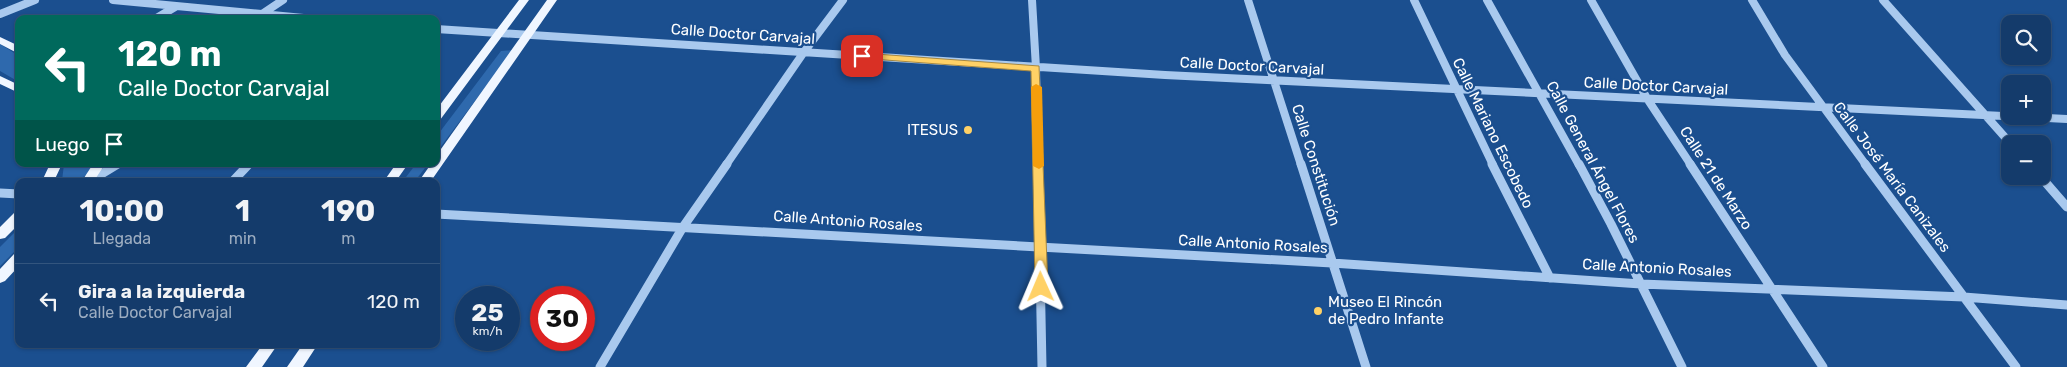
<!DOCTYPE html>
<html lang="es">
<meta charset="utf-8">
<style>
:root{--surface:#143b6b;--page:#1d4271;--text:#f1f3f6;--muted:#9dadc1;--line:#33557e}
body{margin:0;font-family:Rubik,sans-serif;background:var(--page);color:var(--text);height:100vh;display:flex;flex-direction:column;font-size:19px;white-space:nowrap}
*{box-sizing:border-box;margin:0}
p{font-size:16px;color:var(--muted)}
.icon{flex:none;width:28px;height:28px;fill:none;stroke:currentColor;stroke-width:2;stroke-linecap:round;stroke-linejoin:round}
.map{position:relative;flex:1;overflow:hidden}
.drawer{position:absolute;left:15px;top:178px;width:425px;height:170px;display:flex;flex-direction:column;background:var(--surface);border-radius:10px;box-shadow:0 1px 4px #0004,0 0 0 1px var(--line)}
.drawer>*{flex:none}
.banner{position:absolute;left:15px;top:15px;width:425px;height:152px;border-radius:10px;box-shadow:0 1px 4px #0004,0 0 0 1px var(--line);background:#00695c;color:#fff;overflow:hidden}
.tools{position:absolute;left:2001px;top:15px;display:grid;gap:10px}
.tools a{display:grid;place-items:center;width:50px;height:50px;border-radius:10px;background:var(--surface);box-shadow:0 1px 4px #0004,0 0 0 1px var(--line);font-size:25px}
.speed{position:absolute;left:455px;top:286px;display:flex;gap:10px;font-size:25px;font-weight:700;text-align:center}
.speed>*{display:grid;place-content:center;width:65px;height:65px;border-radius:50%;background:var(--surface);box-shadow:0 1px 4px #0004,0 0 0 1px var(--line);line-height:1}
.speed small{font-size:12px;font-weight:400}
.speed .limit{border:8px solid #d22;background:#fff;color:#111}
.pin{position:absolute;display:grid;place-items:center;width:42px;height:42px;color:#fff;margin:-21px;border-radius:10px;box-shadow:0 2px 8px #0006}
.me{position:absolute;width:55px;margin:-28px;rotate:359deg;stroke-linejoin:round;filter:drop-shadow(0 0 4px #0008)}
.turn{display:flex;align-items:center;gap:18px;height:105px;padding:0 20px;font-size:22px}
.turn .icon{width:65px;height:65px;stroke-width:2.5}
.turn b{display:block;font-size:35px;line-height:42px}
.then{display:flex;align-items:center;height:48px;padding:0 20px;background:#0003;gap:10px;font-size:19px}
.eta{display:flex;justify-content:space-evenly;align-items:center;height:85px;text-align:center}
.eta b{font-size:30px;font-weight:700;line-height:35px}
ul{padding:0;list-style:none}
li{display:flex;align-items:center;gap:15px;height:75px;padding:0 20px;border-top:1px solid var(--line)}
li div{flex:1}
li b{display:block;font-size:19px}
li em{font-style:normal}
.map>svg:first-child{display:block}
.green{fill:#2e69ad}
.lines{fill:none;stroke-linecap:round;stroke-linejoin:round}
.minor-far1{stroke:#a9c9ee;stroke-width:8}
.minor{stroke:#a9c9ee;stroke-width:9}
.major{fill:#f0f6ff;fill-rule:evenodd}
.route{fill:#ffd166;stroke:#a68842}
.slow{fill:#f59e0b}
.poi-dot{fill:#ffd166;stroke:#1b4f8f;stroke-width:2}
.labels{text-anchor:middle;stroke-width:4.5;stroke-linejoin:round;paint-order:stroke}
.street-label{font-size:15px;fill:#fff;stroke:#1b4f8f}
.poi-label{font-size:15px;fill:#fff;stroke:#1b4f8f;text-anchor:end}
</style>
<div class="map">
<svg width="2067" height="367" viewBox="0 0 2067 367">
<rect width="100%" height="100%" fill="#1b4f8f"/>
<!-- green -->
<path class="green" d="M0,44L19,56V82L0,71Z
M513,50L436,153V137L501,51Z
M64,164H91L89,174L77,180L62,181Z
M416,164H428L415,181H403Z
M19,228V247L0,266V247Z"/>
<g class="lines">
<!-- minor-far1 -->
<path class="minor-far1" d="M113,0L314,19
M1032,0L1036,68L1038,165
M1248,0L1301,165
M1414,0L1493,165
M1487,0L1579,165
M1591,0L1648,100L1691,165
M1752,0L1785,55L1866,165
M1883,0L2011,144
M0,14L35,0
M262,14L283,0
M155,19L175,7
M436,29L1165,75L2067,119
M726,165L804,52L843,0"/>
<!-- minor -->
<path class="minor" d="M1038,164L1042,367
M1301,164L1366,367
M1492,164L1550,278
M1579,164L1611,224L1682,367
M1690,164L1823,367
M1865,164L2016,367
M2040,176L2067,207
M90,181L118,164
M233,181L249,164
M0,193L19,194
M436,214L1332,263L1641,284L1964,297L2067,305
M600,367L683,227L727,164"/>
<!-- major -->
<path class="major" d="M519,0H529L440,120L436,121V110Z
M547,0H557L431,181H419L431,164H436V156Z
M0,37L19,46V54L0,44Z
M0,76L19,85V93L0,84Z
M50,164H62L54,181H42Z
M93,164H105L94,181H82Z
M396,164H408L396,181H384Z
M19,212V224L5,238L0,239V227L14,213Z
M19,253V266L5,281L0,283V269L14,254Z
M263,344H278L262,367H246Z
M303,344H318L303,367H287Z"/>
</g>
<!-- route -->
<path class="route" d="M862,53L1039,66L1048,287L1046,290L1041,291L1035,287L1031,71L859,58V54Z"/>
<!-- slow -->
<path class="slow" d="M1036,84L1042,87L1044,166L1039,169L1033,166L1031,87Z"/>
<!-- markers -->
<g class="poi-dot">
<circle cx="968" cy="130" r="5"/>
<circle cx="1318" cy="311" r="5"/>
</g>
<g class="labels">
<!-- street labels -->
<g class="street-label">
<text transform="translate(743 34) rotate(4)" y="5">Calle Doctor Carvajal</text>
<text transform="translate(1252 66) rotate(3)" y="5">Calle Doctor Carvajal</text>
<text transform="translate(1656 86) rotate(3)" y="5">Calle Doctor Carvajal</text>
<text transform="translate(1493 133) rotate(64)" y="5">Calle Mariano Escobedo</text>
<text transform="translate(1593 162) rotate(62)" y="5">Calle General Ángel Flores</text>
<text transform="translate(1316 165) rotate(72)" y="5">Calle Constitución</text>
<text transform="translate(1892 177) rotate(53)" y="5">Calle José María Canizales</text>
<text transform="translate(1716 178) rotate(57)" y="5">Calle 21 de Marzo</text>
<text transform="translate(848 221) rotate(4)" y="5">Calle Antonio Rosales</text>
<text transform="translate(1253 244) rotate(3)" y="5">Calle Antonio Rosales</text>
<text transform="translate(1657 268) rotate(3)" y="5">Calle Antonio Rosales</text>
</g>
<!-- poi labels -->
<g class="poi-label">
<text x="958" y="135">ITESUS</text>
<text x="1328" y="307" text-anchor="start">Museo El Rincón<tspan x="1328" dy="17">de Pedro Infante</tspan></text>
</g>
</g>
</svg>
<div class="tools">
<a><svg class="icon" aria-label="search" viewBox="0 0 24 24"><circle cx="10" cy="10" r="6"/><path d="M15 15l6 6"/></svg></a>
<a>+</a>
<a>−</a>
</div>
<div class="speed"><div>25<small>km/h</small></div><div class="limit">30</div></div>
<div class="pin" style="left:862px;top:56px;background:#d93025"><svg class="icon" aria-label="arrive" viewBox="0 0 24 24"><path d="M6 21V4h12l-3 4 3 4H6"/></svg></div>
<svg class="me" style="left:1041px;top:287px" viewBox="-20 -20 40 40"><path d="M0-17L14 15 0 8-14 15z" fill="#ffd166" stroke="#fff" stroke-width="4"/></svg>
<div class="banner">
<div class="turn"><svg class="icon" aria-label="left" viewBox="0 0 24 24"><path d="M17 20v-9H6M10 6l-5 5 5 5"/></svg><div><b>120 m</b>Calle Doctor Carvajal</div></div>
<div class="then">Luego<svg class="icon" aria-label="arrive" viewBox="0 0 24 24"><path d="M6 21V4h12l-3 4 3 4H6"/></svg></div>
</div>
<section class="drawer">
<div class="eta">
<div><b>10:00</b><p>Llegada</p></div>
<div><b>1</b><p>min</p></div>
<div><b>190</b><p>m</p></div>
</div>
<ul>
<li><svg class="icon" aria-label="left" viewBox="0 0 24 24"><path d="M17 20v-9H6M10 6l-5 5 5 5"/></svg><div><b>Gira a la izquierda</b><p>Calle Doctor Carvajal</p></div><em>120 m</em></li>
</ul>
</section>
</div>
